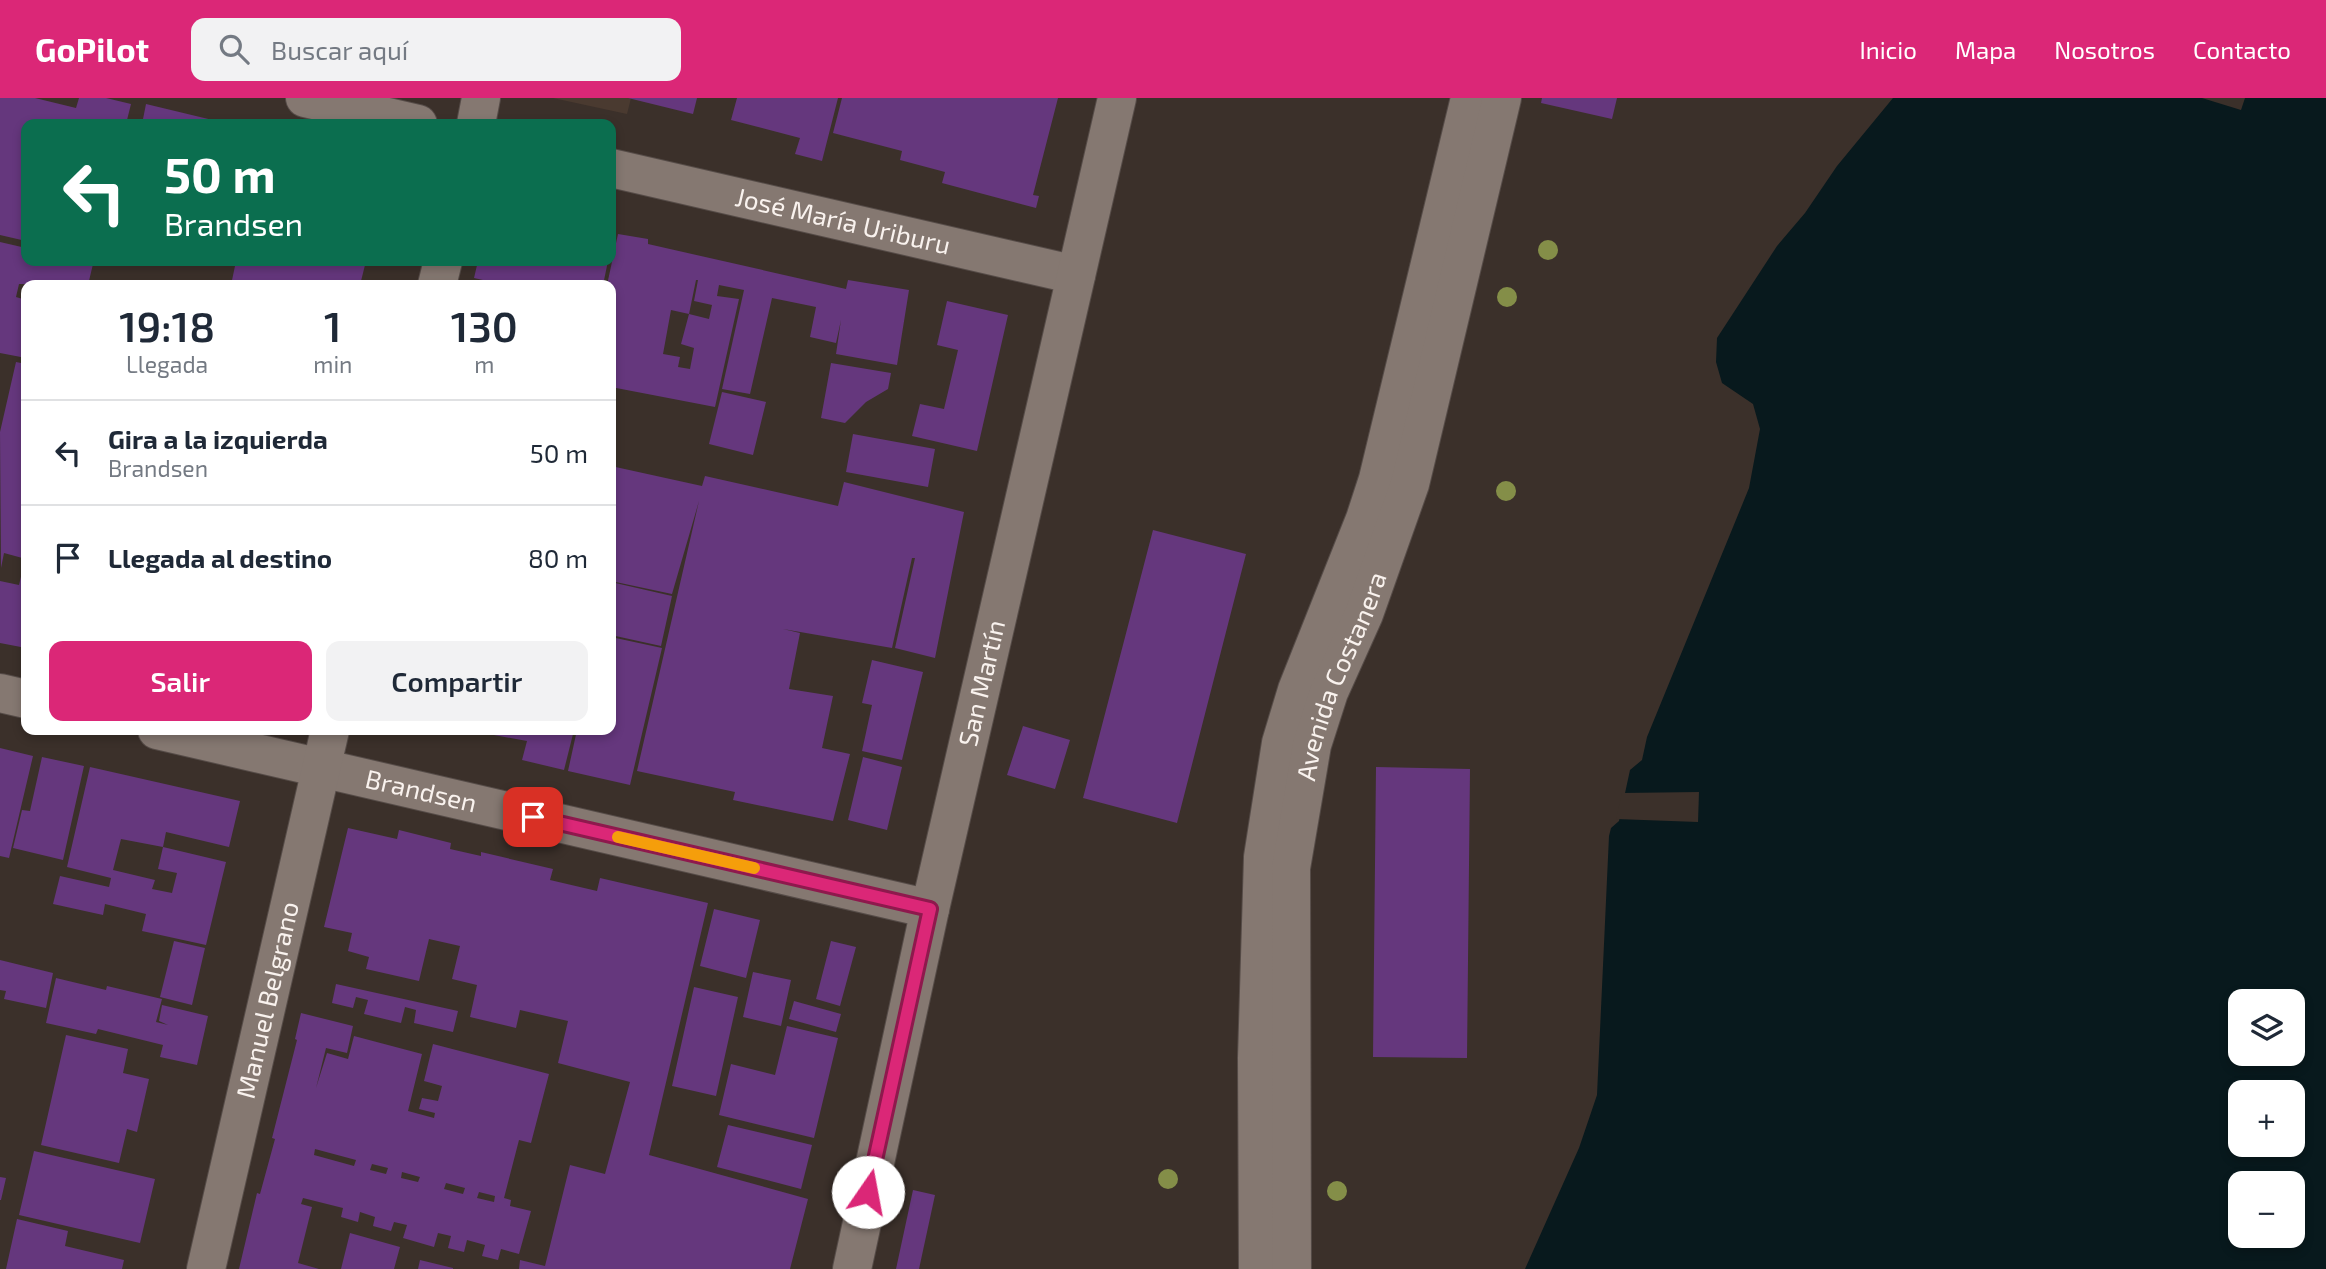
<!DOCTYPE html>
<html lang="es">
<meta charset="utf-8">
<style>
:root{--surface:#fff;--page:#f2f2f3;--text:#1f2937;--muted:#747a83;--line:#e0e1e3;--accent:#db2777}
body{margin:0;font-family:"Exo 2",sans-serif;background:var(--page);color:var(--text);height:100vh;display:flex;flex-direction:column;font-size:26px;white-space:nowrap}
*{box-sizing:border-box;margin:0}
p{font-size:23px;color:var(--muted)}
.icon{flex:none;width:38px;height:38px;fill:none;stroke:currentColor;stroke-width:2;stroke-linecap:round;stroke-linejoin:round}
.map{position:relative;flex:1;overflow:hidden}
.panel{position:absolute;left:21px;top:182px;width:595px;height:455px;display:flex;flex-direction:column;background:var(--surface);border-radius:14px;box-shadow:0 4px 10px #0003}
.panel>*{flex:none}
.banner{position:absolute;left:21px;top:21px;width:595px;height:147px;border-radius:14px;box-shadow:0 4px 10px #0003;background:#0b6e4f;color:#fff;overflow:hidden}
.tools{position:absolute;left:2228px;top:891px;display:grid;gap:14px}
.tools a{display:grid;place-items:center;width:77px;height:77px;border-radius:14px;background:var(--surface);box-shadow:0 4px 10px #0003;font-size:35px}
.pin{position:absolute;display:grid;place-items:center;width:60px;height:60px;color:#fff;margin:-30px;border-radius:14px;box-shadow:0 4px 10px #0006}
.me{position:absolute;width:77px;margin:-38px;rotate:12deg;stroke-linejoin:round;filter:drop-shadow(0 0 5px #0008)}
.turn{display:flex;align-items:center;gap:24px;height:147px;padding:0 28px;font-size:32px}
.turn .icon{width:91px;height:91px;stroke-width:2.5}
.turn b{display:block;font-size:49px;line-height:60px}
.eta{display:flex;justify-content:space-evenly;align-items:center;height:119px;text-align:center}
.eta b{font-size:42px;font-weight:600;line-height:49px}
.cta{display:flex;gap:14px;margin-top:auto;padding:14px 28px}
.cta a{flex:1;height:80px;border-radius:14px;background:var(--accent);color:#fff;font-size:28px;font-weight:600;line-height:80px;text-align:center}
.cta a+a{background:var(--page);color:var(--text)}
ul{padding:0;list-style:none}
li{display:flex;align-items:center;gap:21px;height:105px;padding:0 28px;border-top:2px solid var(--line)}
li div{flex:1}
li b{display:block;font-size:26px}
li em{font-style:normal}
header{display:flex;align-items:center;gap:42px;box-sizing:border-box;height:98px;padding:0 35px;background:var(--accent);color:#fff}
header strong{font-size:33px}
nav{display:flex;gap:38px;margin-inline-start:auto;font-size:24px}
.search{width:490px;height:63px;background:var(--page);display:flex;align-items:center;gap:18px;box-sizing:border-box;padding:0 24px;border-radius:14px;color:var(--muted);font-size:26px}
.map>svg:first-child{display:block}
.built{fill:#4a3a30}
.water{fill:#08191d;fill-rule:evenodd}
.pier{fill:#3b302a}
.building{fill:#65377d;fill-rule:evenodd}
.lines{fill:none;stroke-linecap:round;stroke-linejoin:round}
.street-casing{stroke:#564c48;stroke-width:40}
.secondary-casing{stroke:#564c48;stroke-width:40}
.street{stroke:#857871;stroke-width:38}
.secondary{stroke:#857871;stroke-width:38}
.tree{fill:#848e48}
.route-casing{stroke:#8e194d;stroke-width:18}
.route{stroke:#db2777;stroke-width:12}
.slow{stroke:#f59e0b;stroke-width:12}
.labels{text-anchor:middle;stroke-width:6;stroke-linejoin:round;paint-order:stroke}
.street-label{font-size:26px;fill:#f9f2ee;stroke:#1e1a17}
</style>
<header>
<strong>GoPilot</strong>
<div class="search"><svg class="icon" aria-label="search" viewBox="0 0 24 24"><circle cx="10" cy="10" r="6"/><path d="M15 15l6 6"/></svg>Buscar aquí</div>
<nav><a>Inicio</a><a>Mapa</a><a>Nosotros</a><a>Contacto</a></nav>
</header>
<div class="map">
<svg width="2326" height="1171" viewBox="0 0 2326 1171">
<rect width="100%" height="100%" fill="#3b302a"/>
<!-- built -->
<path class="built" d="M553,0H631L627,16Z"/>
<!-- water -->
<path class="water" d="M1893,0H2202L2241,12L2245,0H2326V1171H1525L1579,1050L1597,997L1609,738L1611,730L1619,723L1630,672L1642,662L1647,639L1749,390L1760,331L1753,306L1722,285L1716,264L1717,240L1777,148L1805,115L1837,68ZM2240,903H2292V956H2240ZM2240,994H2292V1046H2240ZM2240,1085H2292V1138H2240Z"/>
<!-- pier -->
<path class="pier" d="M1699,694L1698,724L1616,721L1622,695Z"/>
<!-- building -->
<path class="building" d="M0,0H35L76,10L79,0H106L131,6L126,26H26V143L0,137Z
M628,0H697L693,16Z
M737,0H838L822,63L795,56L800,40L731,22Z
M842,0H1058L1033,97L1039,98L1036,110L942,85L945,74L900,62L902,53L833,35Z
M1542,0H1617L1612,21L1541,5Z
M146,6L225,25V26H142Z
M618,136L648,141V146L846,191L848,182L909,192L897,267L836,256L841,222L836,245L810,239L816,209L772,200L750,296L722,291L744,192L719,187L717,198L739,201L715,309L611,289V187H607ZM696,182H698L694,203L712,207L709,221L689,216L681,246L694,250L690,271L678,269L680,259L663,256L671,212L689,216Z
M0,144L26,150V163H80L93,166L88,187L19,186L16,199L26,202V260L0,255Z
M217,163H366L360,187H231L235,168Z
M478,163H608L603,187H505L474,180Z
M473,183L490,186L489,187H472Z
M947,203L1008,217L977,353L912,338L920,306L944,311L958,252L937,247Z
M16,264L26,266V461L4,455L1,470L0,334Z
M831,265L891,275L888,291L866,304L845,325L821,320Z
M722,294L766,304L753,357L709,346Z
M853,336L935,351L928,389L846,374Z
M611,368L702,388L705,378L838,408L844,384L964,414L935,560L895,550L915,460H912L892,550L783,531L800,535L789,591L833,598L822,650L850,656L833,723L733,702L735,694L637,673L699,403L672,496L611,483Z
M1153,432L1246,456L1177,725L1083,700Z
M25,462H26V550L0,545V483L19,487Z
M611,484L672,498L661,548L611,537Z
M611,539L662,550L630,687L568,673L577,632H611Z
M872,562L923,574L902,662L862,653L872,607L862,605Z
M1023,628L1070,642L1055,691L1007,677Z
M495,632H574L564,672L522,662L527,643L494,637Z
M0,650L33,658L9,760L0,758Z
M42,659L84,668L63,762L13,750L22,712L30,713Z
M863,659L902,669L887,732L848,722Z
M90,669L240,703L229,749L166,734L163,749L121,741L113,772L155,782L152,791L172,795L177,775L158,771L163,749L226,764L206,847L142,833L146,816L105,806L103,817L53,806L60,778L109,789L111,780L67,769Z
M1376,669L1470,671L1467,960L1373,959Z
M348,730L397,741L399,732L451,745L450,751L481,758V754L553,771L550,782L597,793L600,780L708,805L649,1057L808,1101L790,1171H519L520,1162L545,1168L570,1067L605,1076L630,984L558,965L568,923L520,912L516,930L470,919L477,887L452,881L460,848L429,841L419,883L366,871L369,859L348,853L352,835L324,829Z
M714,811L760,822L746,880L700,868Z
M174,843L205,850L192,907L160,899Z
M831,843L856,849L840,908L816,901Z
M0,862L53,875L46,910L4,901L6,893L0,892Z
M753,874L791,882L781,928L743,919Z
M56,880L106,892L107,888L162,901L156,924L168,927L159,923L162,907L208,918L197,967L160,959L163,947L98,931L96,936L46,925Z
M336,886L458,913L453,934L414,925L416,912L405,909L401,925L364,916L368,902L356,899L353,910L332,905Z
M694,889L738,899L716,998L672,988Z
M794,903L841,916L836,934L789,921Z
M301,915L353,928L347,955L326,950L316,990L327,955L348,961L354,938L422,956L408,1013L434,1020L435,1015L419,1011L422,1000L438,1003L442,988L424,983L433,946L549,976L531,1045L519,1042L504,1100L511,1102L510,1108L531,1113L519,1156L501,1151L498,1162L482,1158L485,1147L467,1142L464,1154L448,1150L451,1138L438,1135L434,1149L403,1140L407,1127L394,1124L391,1133L373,1128L375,1119L360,1114L358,1124L341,1119L343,1110L303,1100L301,1106L312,1109L298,1165L319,1171H239L257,1095L260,1096L275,1041L272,1040L297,942L295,941ZM315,1051L356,1062L354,1068L314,1057ZM372,1066L388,1070L386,1076L370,1072ZM402,1074L420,1079L418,1084L401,1080ZM446,1085L465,1090L463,1096L444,1091ZM479,1094L495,1098L494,1104L477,1100Z
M787,928L838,940L814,1040L719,1017L731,966L775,977Z
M66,937L128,951L123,975L149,981L137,1034L127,1031L119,1065L41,1047Z
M728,1027L812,1047L801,1091L717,1069Z
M34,1053L155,1081L140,1145L19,1117Z
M0,1079L6,1080L1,1102H0Z
M913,1092L935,1097L919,1171H896Z
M17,1121L68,1133L65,1148L124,1162L122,1171H6Z
M350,1135L400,1149L394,1171H341Z
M420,1162L453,1170V1171H418Z"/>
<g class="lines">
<!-- street casing -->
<g class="street-casing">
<g id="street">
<path d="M305,0L418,26"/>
<path d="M476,26L481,0"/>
<path id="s1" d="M611,70L1076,177"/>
<path d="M437,187L443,163"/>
<path d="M0,595L26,601"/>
<path id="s2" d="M157,632L930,811"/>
<path id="s3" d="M206,1171L330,632"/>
<path id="s4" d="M852,1171L930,811L1117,0"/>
</g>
</g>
<!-- secondary casing -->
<g class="secondary-casing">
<g id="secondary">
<path d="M1258,1171L1257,960L1263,759L1281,645L1297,592L1365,421L1378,381L1470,0"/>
<path id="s5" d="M1292,1171L1291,770L1312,647L1329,594L1364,516L1410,386L1502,0"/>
</g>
</g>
<!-- street -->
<use href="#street" class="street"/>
<!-- secondary -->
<use href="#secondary" class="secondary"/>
</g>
<!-- trees -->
<g class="tree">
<circle cx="1548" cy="152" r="10"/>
<circle cx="1507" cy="199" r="10"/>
<circle cx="1506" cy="393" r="10"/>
<circle cx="1168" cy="1081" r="10"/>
<circle cx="1337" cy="1093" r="10"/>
</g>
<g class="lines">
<!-- route casing -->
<g class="route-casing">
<path id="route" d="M533,719L930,811L868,1094"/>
</g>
<!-- route -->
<use href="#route" class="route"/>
<!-- slow -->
<path class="slow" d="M618,739L754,770"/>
</g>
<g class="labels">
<!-- street labels -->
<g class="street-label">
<text dy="9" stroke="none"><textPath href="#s1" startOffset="238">José María Uriburu</textPath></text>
<text dy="9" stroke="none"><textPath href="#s5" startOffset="600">Avenida Costanera</textPath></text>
<text dy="9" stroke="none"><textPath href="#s4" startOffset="600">San Martín</textPath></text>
<text dy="9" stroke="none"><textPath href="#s2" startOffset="271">Brandsen</textPath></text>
<text dy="9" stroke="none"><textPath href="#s3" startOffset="276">Manuel Belgrano</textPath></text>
</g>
</g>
</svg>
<div class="tools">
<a><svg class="icon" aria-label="layers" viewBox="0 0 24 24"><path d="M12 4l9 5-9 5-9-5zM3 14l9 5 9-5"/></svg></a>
<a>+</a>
<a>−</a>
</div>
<div class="pin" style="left:533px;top:719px;background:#d93025"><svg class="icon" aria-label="arrive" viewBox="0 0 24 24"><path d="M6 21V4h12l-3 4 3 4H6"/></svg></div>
<svg class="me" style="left:868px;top:1094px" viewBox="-20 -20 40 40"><circle r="19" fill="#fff"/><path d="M0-13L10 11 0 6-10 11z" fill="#db2777"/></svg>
<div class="banner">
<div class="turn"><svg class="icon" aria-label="left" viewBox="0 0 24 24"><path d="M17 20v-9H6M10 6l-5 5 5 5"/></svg><div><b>50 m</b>Brandsen</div></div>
</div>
<section class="panel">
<div class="eta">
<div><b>19:18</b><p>Llegada</p></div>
<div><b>1</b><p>min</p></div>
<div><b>130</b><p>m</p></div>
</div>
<ul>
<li><svg class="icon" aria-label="left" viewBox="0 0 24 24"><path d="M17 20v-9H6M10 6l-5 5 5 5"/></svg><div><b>Gira a la izquierda</b><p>Brandsen</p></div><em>50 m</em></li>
<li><svg class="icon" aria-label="arrive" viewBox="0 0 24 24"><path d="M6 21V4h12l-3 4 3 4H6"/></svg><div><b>Llegada al destino</b></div><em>80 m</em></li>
</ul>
<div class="cta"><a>Salir</a><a>Compartir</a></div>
</section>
</div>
